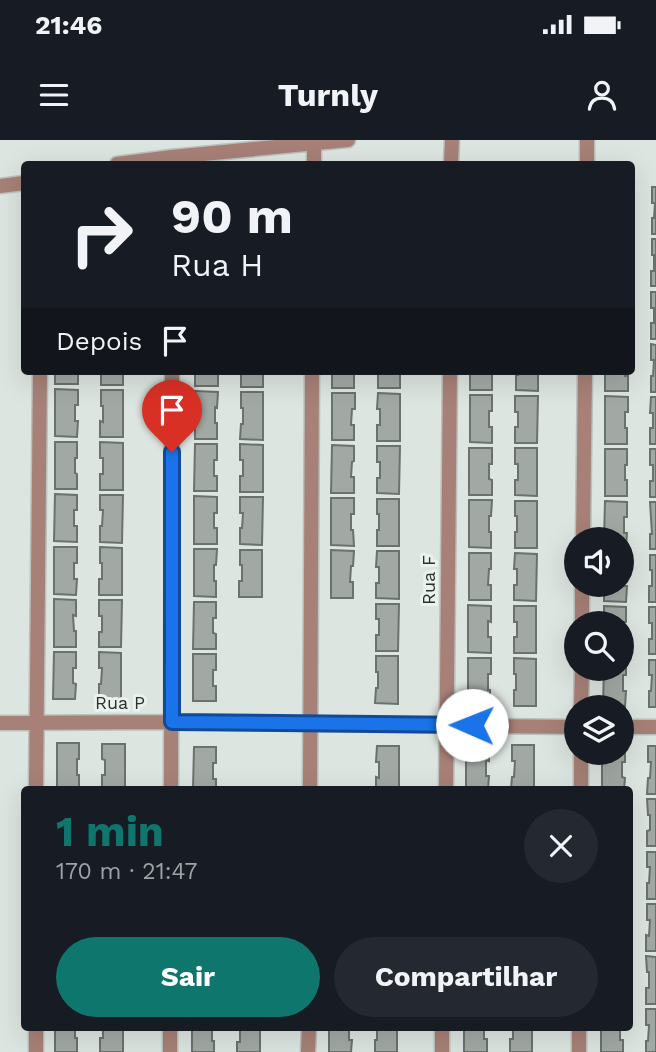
<!DOCTYPE html>
<html lang="pt">
<meta charset="utf-8">
<style>
:root{--surface:#171b24;--page:#242831;--text:#f1f3f6;--muted:#9ea1a6;--accent:#0f766e}
body{margin:0;font-family:"Work Sans",sans-serif;background:var(--page);color:var(--text);height:100vh;display:flex;flex-direction:column;font-size:26px;white-space:nowrap}
*{box-sizing:border-box;margin:0}
p{font-size:23px;color:var(--muted)}
.icon{flex:none;width:38px;height:38px;fill:none;stroke:currentColor;stroke-width:2;stroke-linecap:round;stroke-linejoin:round}
.map{position:relative;flex:1;overflow:hidden}
.side{position:absolute;left:21px;top:646px;width:612px;height:245px;display:flex;flex-direction:column;background:var(--surface);border-radius:7px;box-shadow:0 7px 28px #0002}
.side>*{flex:none}
.hud{position:absolute;left:21px;top:21px;width:614px;height:214px;border-radius:7px;box-shadow:0 7px 28px #0002;background:#171b24;color:var(--text);overflow:hidden}
.buttons{position:absolute;left:564px;top:387px;display:grid;gap:14px}
.buttons a{display:grid;place-items:center;width:70px;height:70px;border-radius:50%;background:var(--surface);box-shadow:0 7px 28px #0002;font-size:35px}
.pin{position:absolute;display:grid;place-items:center;width:60px;height:60px;color:#fff;margin:-72px -30px;border-radius:50% 50% 50% 0;rotate:-45deg;box-shadow:0 0 7px #0007}
.pin .icon{rotate:45deg}
.me{position:absolute;width:77px;margin:-38px;rotate:271deg;stroke-linejoin:round;filter:drop-shadow(0 0 5px #0008)}
.turn{display:flex;align-items:center;gap:24px;height:147px;padding:0 35px;font-size:32px}
.turn .icon{width:91px;height:91px;stroke-width:2.5}
.turn b{display:block;font-size:49px;line-height:60px}
.then{display:flex;align-items:center;height:66px;padding:0 35px;background:#0003;gap:14px;font-size:26px}
.round{display:grid;place-items:center;flex:none;width:74px;height:74px;border-radius:37px;background:var(--page)}
.summary{display:flex;align-items:center;justify-content:space-between;height:119px;padding:0 35px}
h1{font-size:42px;font-weight:700;line-height:52px;color:var(--accent)}
.button{display:flex;gap:14px;margin-top:auto;padding:14px 35px}
.button a{flex:1;height:80px;border-radius:42px;background:var(--accent);color:#fff;font-size:28px;font-weight:700;line-height:80px;text-align:center}
.button a+a{background:var(--page);color:var(--text)}
.status{display:flex;justify-content:space-between;align-items:center;height:49px;padding:0 35px;background:var(--surface);direction:ltr}
.status svg{height:19px;fill:currentColor}
header{display:flex;justify-content:space-between;align-items:center;height:91px;padding:0 35px;background:var(--surface);font-size:32px;font-weight:700}
.map>svg:first-child{display:block}
.building{fill:#a2a9a5;stroke:#6a726d;stroke-width:2}
.lines{fill:none;stroke-linecap:round;stroke-linejoin:round}
.street-casing{stroke:#bac1bc;stroke-width:17}
.street{stroke:#a78177;stroke-width:14}
.route-casing{stroke:#114b97;stroke-width:18}
.route{stroke:#1a73e8;stroke-width:12}
.labels{text-anchor:middle;stroke-width:6;stroke-linejoin:round;paint-order:stroke}
.street-label{font-size:18px;fill:#2d302e;stroke:#eaf2ed}
</style>
<div class="status"><b>21:46</b><svg viewBox="0 0 49 12"><path d="M0 12V9h3v3zM5 12V6h3v6zM10 12V3h3v9zM15 12V0h3v12zM26 1h20v11H26zM47 4h2v5h-2z"/></svg></div>
<header><svg class="icon" aria-label="menu" viewBox="0 0 24 24"><path d="M4 6h16M4 12h16M4 18h16"/></svg>Turnly<svg class="icon" aria-label="person" viewBox="0 0 24 24"><circle cx="12" cy="8" r="4"/><path d="M4 21q1-7 8-7t8 7"/></svg></header>
<div class="map">
<svg width="656" height="912" viewBox="0 0 656 912">
<rect width="100%" height="100%" fill="#dde5e0"/>
<!-- building -->
<path class="building" d="M652,47H656V94H652V78H654L655,63H652Z
M652,99H656V146H651V131H654V115H652Z
M651,152H656V199H651V183H654V168H651Z
M651,204L656,205V252H651V236H653L654,220H651Z
M55,231H78V244H55Z
M101,231H123V245H101Z
M195,231H218V246H195Z
M241,231H263V247H241Z
M332,231L354,232V248H332Z
M380,231H400V248H378V232Z
M470,231H490V234H492V250H470Z
M518,231H538V251L516,250V235H518Z
M605,231H625V236H628V251H605Z
M55,249L78,250V265H75V281H78L77,297L55,296Z
M101,250H123V297H100V281L103,282V266H101Z
M195,251L218,252L217,268L215,267V283H217V299H195Z
M241,252H263V300L240,299L241,284H243V268H241Z
M332,253H355V269H352L351,285H354V300H332Z
M378,253L400,254V301H377V285H380V269H377Z
M470,255H492V271H489V287H492V303L470,302Z
M515,256H538L537,303H515V287H518V272H515Z
M605,256L628,257V272H625V288H627V304H605Z
M651,257H656V304H650V288H653V273H650Z
M55,302H77V318H75V333L77,334V349H55Z
M100,302L123,303V350H100V334H103V318H100Z
M195,304H217V320H214V336H217V351H194Z
M240,304L263,305V352H240V336H243V320H240Z
M332,305L354,306V321L352,322L351,337H354V353H331Z
M377,306H400L399,354L377,353V338H380V322H377Z
M469,308H492V324H489V339L492,340V355H469Z
M515,308H537V356L515,355V340H518V324H515Z
M605,309H627V325H625V340H627V356H605Z
M650,309H656V357H650V341H653V325H650Z
M55,354L77,355V370H74V386H77V402L54,401Z
M100,355H123L122,403L100,402V386H102L103,370H100Z
M194,356L217,357V373H214V388H217V404H194Z
M240,357H263L262,405L240,404V388H242L243,373H240Z
M331,358H354V374H351V390H353L354,406L331,405Z
M377,359H399V406H377V390H379V374H377Z
M469,360H492L491,376H489V392H491V408L469,407Z
M515,361H537V408H515V392H517V376H515Z
M605,361L627,362V377H624V393H627L626,409H621V399H604Z
M650,362H656V409H650V394H652Z
M54,407H77V423H74V439H77L76,455L54,454Z
M100,407L122,408V455H99V439H102V423H100Z
M194,409H217L216,425H214V441H216V457L194,456Z
M240,410H262V457H239V441H242V425H240Z
M331,410L354,411L353,426H351L350,442H353V458H331Z
M377,411H399V459L376,458V443H379V427H376Z
M469,413H491V429H489L488,445H491V460H469Z
M515,413L537,414L536,461L514,460V445H517V429H514Z
M621,414H626L627,430H624V446H627L626,462L604,461V444H621Z
M650,415H656V462H649V446H652V430H650Z
M54,459L76,460V476L73,475L74,491H76V507H54Z
M99,460H122L121,507H99V492H102V476H99Z
M194,462H216V478H213V493L216,494V509H193Z
M376,464H399L398,511H376V495H379V479H376Z
M468,465L491,466V482L488,481V497H491V513L468,512Z
M514,466H536V513H514V497H517V482H514Z
M604,466L626,467V482H623L626,514H621V483H604Z
M649,467H656V514H649V499H652V483H649Z
M54,512H76V528H73V543L76,544L75,559H53Z
M99,512L121,513V560H99V544H101L102,528H99Z
M193,514H216V530H213V546H216V561H193Z
M376,516H398V564L375,563L376,548H378V532H376Z
M468,518H491V534H488V550H490V565H468Z
M514,518L536,519V566H514V550H516V534H514Z
M621,519H626V535H623V551H626L625,567L603,566L604,528H621Z
M649,520H656V567H649V551H651L652,535H649Z
M57,603H79V619H77V635H79V649H57Z
M102,604H125V649H102V635H105V620L102,619Z
M466,605H489V621L486,620V636H489L488,649H466Z
M512,605H534V649H511L512,637H514L515,621H512Z
M377,606H399V649H376V637L379,638V622H376Z
M621,606H625V622H622V637L625,638L624,649H602V612H621Z
M648,606H656V654H647L648,638H650L651,622H648Z
M194,607H216V623H213V639H216V649H193Z
M647,659H656V706H647V691L650,690V675H648Z
M647,712H656V759H647V743H649L650,727H647Z
M647,764H656V811H646V795L649,796L650,780H647Z
M646,816L656,817V864H646V848H649V832H647Z
M646,869H656V912H646V901H648L649,885H646Z
M55,887H75V898H77V912H55Z
M103,887H123V912H100V898H103Z
M192,887H212V901H214V912H192Z
M240,887H260V912H237V902H240Z
M329,887H349V900H352L351,912H329Z
M377,887H397V912H375V900H377Z
M464,887H484V899H487V912H464Z
M513,887H532V912H510V899H513Z
M601,887H620V900H623V912H601Z"/>
<g class="lines">
<!-- street casing -->
<g class="street-casing">
<path id="street" d="M117,24L172,17L348,0
M314,24V0
M451,24L452,0
M587,24V0
M0,46L24,43
M583,399L585,231
M582,483V444
M581,567L582,528
M0,583L171,582L576,587
M621,587H656
M36,649L40,231
M171,649L172,231
M310,649L312,231
M446,649L450,231
M581,649V612
M36,912V887
M170,912V887
M308,912L309,887
M442,912V887
M579,912V887"/>
</g>
<!-- street -->
<use href="#street" class="street"/>
</g>
<g class="lines">
<!-- route casing -->
<g class="route-casing">
<path id="route" d="M172,312V582L472,585"/>
</g>
<!-- route -->
<use href="#route" class="route"/>
</g>
<g class="labels">
<!-- street labels -->
<g class="street-label">
<text transform="translate(429 440) rotate(-90)" y="6">Rua F</text>
<text x="120" y="569">Rua P</text>
</g>
</g>
</svg>
<div class="buttons">
<a><svg class="icon" aria-label="sound" viewBox="0 0 24 24"><path d="M4 9h4l5-4v14l-5-4H4zM17 9q2 3 0 6"/></svg></a>
<a><svg class="icon" aria-label="search" viewBox="0 0 24 24"><circle cx="10" cy="10" r="6"/><path d="M15 15l6 6"/></svg></a>
<a><svg class="icon" aria-label="layers" viewBox="0 0 24 24"><path d="M12 4l9 5-9 5-9-5zM3 14l9 5 9-5"/></svg></a>
</div>
<div class="pin" style="left:172px;top:312px;background:#d93025"><svg class="icon" aria-label="arrive" viewBox="0 0 24 24"><path d="M6 21V4h12l-3 4 3 4H6"/></svg></div>
<svg class="me" style="left:472px;top:585px" viewBox="-20 -20 40 40"><circle r="19" fill="#fff"/><path d="M0-13L10 11 0 6-10 11z" fill="#1a73e8"/></svg>
<div class="hud">
<div class="turn"><svg class="icon" aria-label="right" viewBox="0 0 24 24"><path d="M7 20v-9h11M14 6l5 5-5 5"/></svg><div><b>90 m</b>Rua H</div></div>
<div class="then">Depois<svg class="icon" aria-label="arrive" viewBox="0 0 24 24"><path d="M6 21V4h12l-3 4 3 4H6"/></svg></div>
</div>
<section class="side">
<div class="summary"><div><h1>1 min</h1><p>170 m · 21:47</p></div><a class="round"><svg class="icon" aria-label="close" viewBox="0 0 24 24"><path d="M6 6l12 12M18 6L6 18"/></svg></a></div>
<div class="button"><a>Sair</a><a>Compartilhar</a></div>
</section>
</div>
